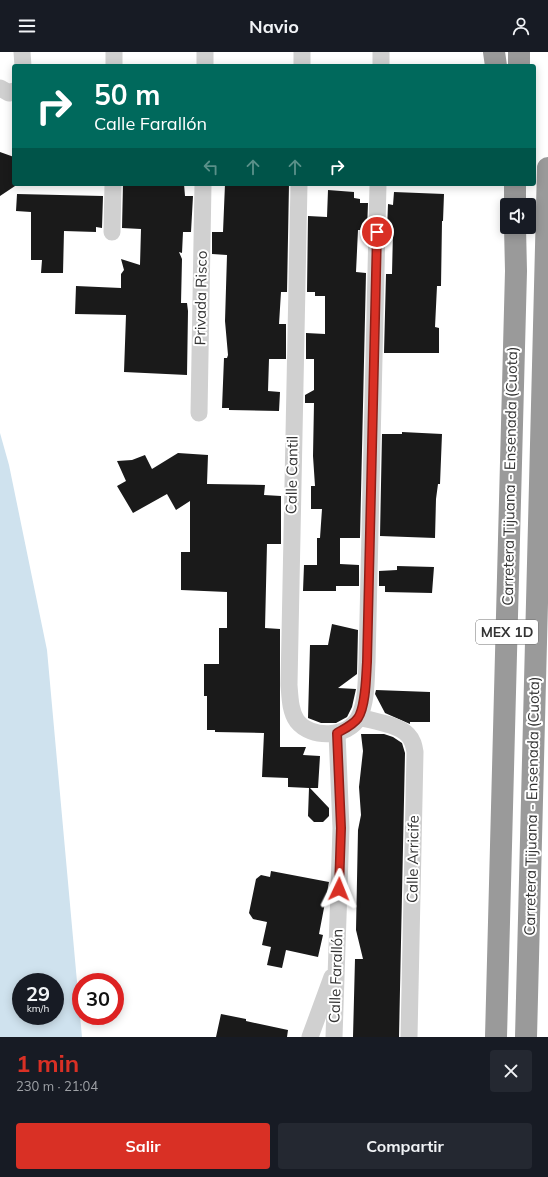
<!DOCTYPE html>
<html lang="es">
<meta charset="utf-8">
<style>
:root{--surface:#171b24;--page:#242831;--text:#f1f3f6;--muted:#9ea1a6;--accent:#d93025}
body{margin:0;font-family:Mulish,sans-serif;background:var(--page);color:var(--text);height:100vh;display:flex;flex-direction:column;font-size:15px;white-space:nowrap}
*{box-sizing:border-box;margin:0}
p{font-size:13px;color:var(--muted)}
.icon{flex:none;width:22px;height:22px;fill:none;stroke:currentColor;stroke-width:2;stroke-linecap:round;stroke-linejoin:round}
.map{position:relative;height:985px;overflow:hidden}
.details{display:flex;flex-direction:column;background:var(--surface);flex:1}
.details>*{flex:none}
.top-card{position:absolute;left:12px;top:12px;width:524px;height:122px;border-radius:4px;box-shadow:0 2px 10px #0003;background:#00695c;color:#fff;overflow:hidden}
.controls{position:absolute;left:500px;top:146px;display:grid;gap:8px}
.controls a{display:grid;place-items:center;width:36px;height:36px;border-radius:4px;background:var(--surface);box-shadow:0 2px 10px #0003;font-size:20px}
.speed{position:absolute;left:12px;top:921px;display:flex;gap:8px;font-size:20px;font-weight:700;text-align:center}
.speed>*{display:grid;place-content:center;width:52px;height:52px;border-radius:50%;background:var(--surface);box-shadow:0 2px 10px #0003;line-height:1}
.speed small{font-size:10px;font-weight:400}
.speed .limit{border:6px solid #d22;background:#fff;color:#111}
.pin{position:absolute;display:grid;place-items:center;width:34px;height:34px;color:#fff;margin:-17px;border:2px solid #fff;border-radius:50%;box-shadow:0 1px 4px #0007}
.me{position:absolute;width:44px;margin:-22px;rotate:2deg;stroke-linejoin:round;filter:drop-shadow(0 0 3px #0008)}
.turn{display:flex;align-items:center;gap:14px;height:84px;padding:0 16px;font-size:18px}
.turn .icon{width:52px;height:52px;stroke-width:2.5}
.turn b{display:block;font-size:28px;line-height:34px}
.lanes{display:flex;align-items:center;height:38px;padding:0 16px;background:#0003;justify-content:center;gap:20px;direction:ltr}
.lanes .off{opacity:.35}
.round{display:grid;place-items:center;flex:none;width:42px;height:42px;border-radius:4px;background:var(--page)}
.summary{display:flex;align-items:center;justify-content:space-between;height:68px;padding:0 16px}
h1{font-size:24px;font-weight:700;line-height:30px;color:var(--accent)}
.action{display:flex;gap:8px;margin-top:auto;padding:8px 16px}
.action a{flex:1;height:46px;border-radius:4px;background:var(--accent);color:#fff;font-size:16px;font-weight:700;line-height:46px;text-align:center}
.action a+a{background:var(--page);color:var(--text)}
header{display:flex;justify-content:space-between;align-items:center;height:52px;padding:0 16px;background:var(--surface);font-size:18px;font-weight:700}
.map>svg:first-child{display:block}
.water{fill:#cfe2ee;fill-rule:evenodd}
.building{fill:#1a1a1a}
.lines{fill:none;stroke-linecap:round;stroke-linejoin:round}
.street{stroke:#d0d0d0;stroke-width:17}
.highway{stroke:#9a9a9a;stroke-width:22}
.route-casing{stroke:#8d1f18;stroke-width:10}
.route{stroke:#d93025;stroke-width:7}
.labels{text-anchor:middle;stroke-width:4;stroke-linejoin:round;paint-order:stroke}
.shield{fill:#fff;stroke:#707070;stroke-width:1}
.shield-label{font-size:14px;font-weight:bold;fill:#333}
.street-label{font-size:15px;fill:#333;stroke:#fff}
</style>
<header><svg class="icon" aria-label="menu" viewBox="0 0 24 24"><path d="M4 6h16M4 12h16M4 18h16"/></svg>Navio<svg class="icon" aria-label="person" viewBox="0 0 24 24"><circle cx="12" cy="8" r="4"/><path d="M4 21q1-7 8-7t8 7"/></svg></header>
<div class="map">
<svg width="548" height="985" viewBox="0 0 548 985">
<rect width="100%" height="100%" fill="#fff"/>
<!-- water -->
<path class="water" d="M0,381L9,413L47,598L82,985H0ZM21,930H55V964H21Z"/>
<!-- building -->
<path class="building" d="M0,100L14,105V132H18L0,144Z
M123,132H184L185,144H193L191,180H183L182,201L179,200L182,207L181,251H187L188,259L187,323L124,320L126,263L75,262L76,234L121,236V222L124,218L121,207L140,213L141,177L122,176Z
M225,132H289L287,240H281L279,272H286V307H269L268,339L280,340L279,359L229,358V356H222L224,306H227L228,303L225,269L227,203L212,202V180H223Z
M328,138L354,140V146L360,147V151H368L367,178H358L356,220L366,221L360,486H340V512L359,513V534H336V539H303L304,513H317V486H320L322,457H311V434H315L313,404L314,351H305V343L314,338V307H306V281L325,282V244H315V240H307L308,164L327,165Z
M394,140L444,142L443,169H442L441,234H437L435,275L439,276V301H384L386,222H392L393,179H387L388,152L393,153Z
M17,142L103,144L102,176L96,175V180L64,179L63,221H41L42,208H31V160L16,159Z
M402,380L442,382L440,432H438L436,447L435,486L380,484L382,382H402Z
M178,401L208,403L207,432L265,433L264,443L281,444V492H267L265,576L280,577V695H306L303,703L320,704L318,736H310L329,756V764L323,770H314L308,764L309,736L288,735V726L262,725L264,681L215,680V678H207V644H204V612H219V576H227V540L181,538V500H190V449L176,458L167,442L133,461L117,434L126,429L117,409L132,408L145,403L152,417Z
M397,514L434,515L432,541L385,540V534H379V519L397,518Z
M332,572L358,578L357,622L338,636L356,637L352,655L347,665L336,671H321L308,666L310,593H328Z
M376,638L430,640V670H410V672L385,661L375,642Z
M361,682H384L393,685L402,691L405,701L399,985H353L355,907H363L356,878L358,778L361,763L359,735L363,699Z
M271,819L329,830L319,882L323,883L318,905L286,898L282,916L267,913L271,895L262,893L267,870L253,867L249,861L256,827L261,823L270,825Z
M221,962L246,967V969L288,978L287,985H216Z"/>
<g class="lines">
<!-- street -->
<path class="street" d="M22,0L23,14
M114,14V0
M205,14V0
M302,14V0
M381,14V0
M0,36L9,41L14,39
M299,132L289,633C290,645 290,659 297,669C311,687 348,686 359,665C367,649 366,627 367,610L378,132
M112,180L113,132
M199,361L203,132
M359,665C373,669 397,672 408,683C413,688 414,694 415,700L409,985
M310,985L332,925
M334,985L341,776L337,681"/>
<!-- highway -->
<path class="highway" d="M494,0L496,14
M519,14V0
M515,153V132
M496,985L516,219L515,175
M526,985L548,116"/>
</g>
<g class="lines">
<!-- route casing -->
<g class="route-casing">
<path id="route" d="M339,837L341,776L337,681C344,677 353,673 358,666C366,654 366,624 367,610L377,180"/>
</g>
<!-- route -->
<use href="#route" class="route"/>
</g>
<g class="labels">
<!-- shield labels -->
<rect class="shield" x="476" y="568" width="62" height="24" rx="3"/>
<g class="shield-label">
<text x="507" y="585">MEX 1D</text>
</g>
<!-- street labels -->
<g class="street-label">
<text transform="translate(201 246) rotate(-89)" y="5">Privada Risco</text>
<text transform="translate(292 423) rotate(-89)" y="5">Calle Cantil</text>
<text transform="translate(510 424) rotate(-89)" y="5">Carretera Tijuana - Ensenada (Cuota)</text>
<text transform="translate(532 754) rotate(-89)" y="5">Carretera Tijuana - Ensenada (Cuota)</text>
<text transform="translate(413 807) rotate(-89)" y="5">Calle Arricife</text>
<text transform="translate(336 924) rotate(-88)" y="5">Calle Farallón</text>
</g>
</g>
</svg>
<div class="controls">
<a><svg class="icon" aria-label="sound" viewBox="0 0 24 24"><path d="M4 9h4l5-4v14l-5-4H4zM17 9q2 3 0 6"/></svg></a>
</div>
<div class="speed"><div>29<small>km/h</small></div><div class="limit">30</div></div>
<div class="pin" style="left:377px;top:180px;background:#d93025"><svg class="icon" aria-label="arrive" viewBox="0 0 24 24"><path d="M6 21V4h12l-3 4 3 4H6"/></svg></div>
<svg class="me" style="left:339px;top:837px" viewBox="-20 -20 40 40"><path d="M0-17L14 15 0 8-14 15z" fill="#d93025" stroke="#fff" stroke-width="4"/></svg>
<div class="top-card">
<div class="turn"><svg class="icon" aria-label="right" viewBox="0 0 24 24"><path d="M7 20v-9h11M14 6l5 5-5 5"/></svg><div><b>50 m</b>Calle Farallón</div></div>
<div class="lanes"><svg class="icon off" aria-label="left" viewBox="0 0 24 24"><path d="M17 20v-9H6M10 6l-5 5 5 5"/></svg><svg class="icon off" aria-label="ahead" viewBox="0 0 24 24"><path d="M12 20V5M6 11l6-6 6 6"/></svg><svg class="icon off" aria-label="ahead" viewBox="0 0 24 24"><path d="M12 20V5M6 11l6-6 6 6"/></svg><svg class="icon" aria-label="right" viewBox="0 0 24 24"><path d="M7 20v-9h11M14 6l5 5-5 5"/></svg></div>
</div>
</div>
<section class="details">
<div class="summary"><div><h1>1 min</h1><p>230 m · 21:04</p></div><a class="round"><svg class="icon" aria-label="close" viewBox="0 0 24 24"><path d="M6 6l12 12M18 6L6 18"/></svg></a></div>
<div class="action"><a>Salir</a><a>Compartir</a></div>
</section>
